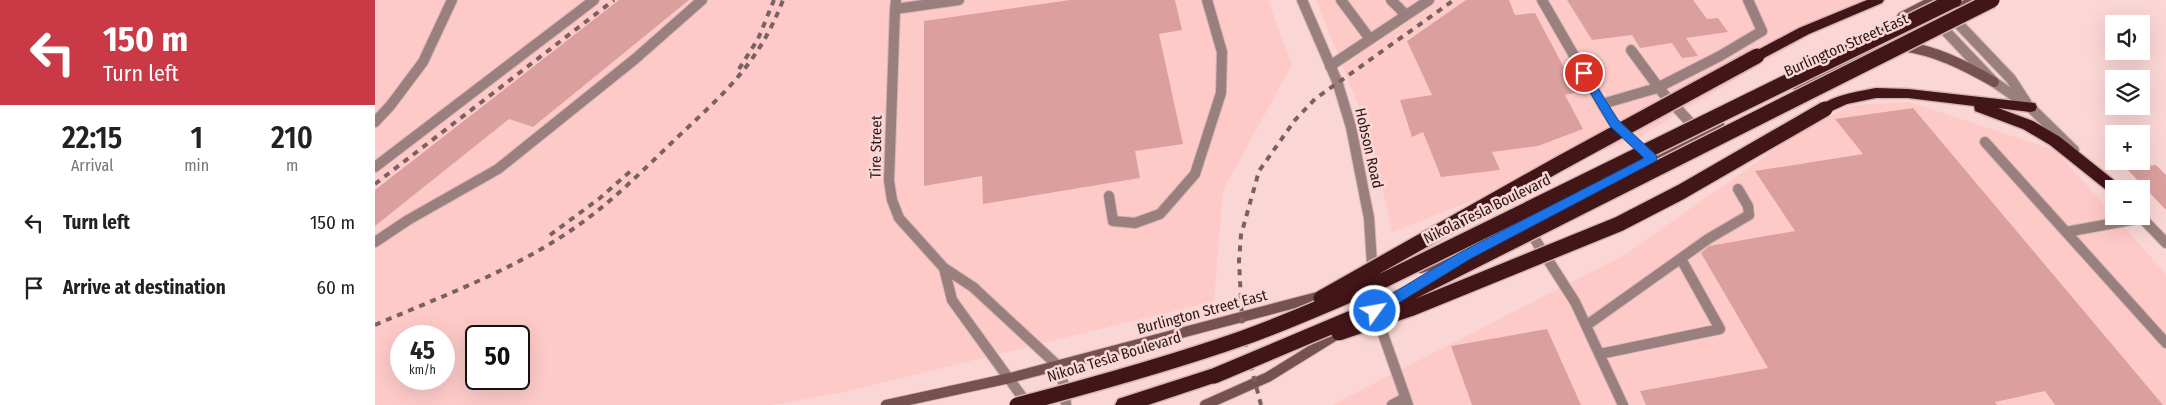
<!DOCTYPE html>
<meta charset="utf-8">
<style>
:root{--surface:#fff;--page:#f6f6f6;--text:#222;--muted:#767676}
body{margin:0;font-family:"Fira Sans Condensed",sans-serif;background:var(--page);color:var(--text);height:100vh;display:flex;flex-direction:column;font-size:19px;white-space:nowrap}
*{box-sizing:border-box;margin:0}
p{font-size:16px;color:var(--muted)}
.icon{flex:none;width:28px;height:28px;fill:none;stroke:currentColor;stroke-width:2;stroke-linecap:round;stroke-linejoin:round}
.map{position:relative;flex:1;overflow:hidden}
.panel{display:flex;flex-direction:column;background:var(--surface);width:375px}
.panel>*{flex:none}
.guide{background:#ca3a46;color:#fff;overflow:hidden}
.tools{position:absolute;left:1730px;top:15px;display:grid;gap:10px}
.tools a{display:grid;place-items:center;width:45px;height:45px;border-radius:0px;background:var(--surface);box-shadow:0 5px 20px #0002;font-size:25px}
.speed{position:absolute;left:15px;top:325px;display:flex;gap:10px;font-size:25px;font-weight:700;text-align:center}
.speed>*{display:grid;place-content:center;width:65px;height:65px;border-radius:50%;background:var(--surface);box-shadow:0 5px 20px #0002;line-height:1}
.speed small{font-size:12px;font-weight:400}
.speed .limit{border:2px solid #111;border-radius:8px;background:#fff;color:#111}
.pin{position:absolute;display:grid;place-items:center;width:42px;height:42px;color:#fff;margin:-21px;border:2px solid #fff;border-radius:50%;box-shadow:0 1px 5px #0007}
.me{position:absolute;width:55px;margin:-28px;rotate:58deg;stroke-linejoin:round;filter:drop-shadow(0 0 4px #0008)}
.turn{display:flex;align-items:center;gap:18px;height:105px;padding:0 20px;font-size:22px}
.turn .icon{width:65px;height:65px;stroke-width:2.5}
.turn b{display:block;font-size:35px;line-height:42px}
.eta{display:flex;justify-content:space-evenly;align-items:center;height:85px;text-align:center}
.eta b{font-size:30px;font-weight:600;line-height:35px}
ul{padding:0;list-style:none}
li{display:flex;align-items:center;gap:15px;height:65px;padding:0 20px}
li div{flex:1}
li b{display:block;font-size:19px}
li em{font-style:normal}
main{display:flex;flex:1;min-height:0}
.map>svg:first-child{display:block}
.built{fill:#fecac8;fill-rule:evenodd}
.building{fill:#dba09e}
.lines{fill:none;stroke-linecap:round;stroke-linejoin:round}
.service-casing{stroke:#d4b5b3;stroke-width:12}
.minor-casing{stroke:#d4b5b3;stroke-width:12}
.tertiary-casing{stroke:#d4b5b3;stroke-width:12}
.secondary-casing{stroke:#d4b5b3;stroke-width:12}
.motorway-casing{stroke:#d4b5b3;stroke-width:3}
.service{stroke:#997f7e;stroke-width:10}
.minor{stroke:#997f7e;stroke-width:10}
.tertiary{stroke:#997f7e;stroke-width:10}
.secondary{stroke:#755150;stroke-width:10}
.motorway{fill:#421517;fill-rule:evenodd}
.rail{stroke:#786160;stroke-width:4;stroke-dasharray:6 6;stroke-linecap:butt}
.motorway-bridge-casing{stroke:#d4b5b3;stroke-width:18;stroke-linecap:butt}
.motorway-bridge{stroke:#421517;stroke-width:15}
.route{fill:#1a73e8;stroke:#114b97}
.labels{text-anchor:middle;stroke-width:5;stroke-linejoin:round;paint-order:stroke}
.street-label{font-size:15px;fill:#271817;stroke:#fad7d5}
</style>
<main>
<section class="panel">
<div class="guide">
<div class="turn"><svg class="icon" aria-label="left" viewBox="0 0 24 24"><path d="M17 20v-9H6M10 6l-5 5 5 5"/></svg><div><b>150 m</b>Turn left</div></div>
</div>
<div class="eta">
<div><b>22:15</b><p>Arrival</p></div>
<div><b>1</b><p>min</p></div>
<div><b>210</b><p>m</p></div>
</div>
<ul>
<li><svg class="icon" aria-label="left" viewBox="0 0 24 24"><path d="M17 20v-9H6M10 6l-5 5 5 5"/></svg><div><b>Turn left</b></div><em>150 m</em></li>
<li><svg class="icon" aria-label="arrive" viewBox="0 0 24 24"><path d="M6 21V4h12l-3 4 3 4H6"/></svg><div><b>Arrive at destination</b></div><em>60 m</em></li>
</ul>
</section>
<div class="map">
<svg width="1791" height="405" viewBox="0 0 1791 405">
<rect width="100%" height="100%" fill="#fad7d5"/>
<!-- built -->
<path class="built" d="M0,0H893L917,65L848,190L839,301L470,392L397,405H0ZM26,336H69V379H26ZM101,336H144V379H101Z
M941,0H1494L1266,136L1017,232L996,137Z
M1534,102L1680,150L1791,274V405H957L1251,254L1434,125L1479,105Z"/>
<!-- building -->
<path class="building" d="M244,0H314L158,127L134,119L0,226V190Z
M695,0H800L807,30L784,34L808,144L760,151L765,178L608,204L607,176L549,186V21Z
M1091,0H1134L1140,15L1160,13L1202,92L1190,95L1208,129L1163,146L1117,152L1125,170L1066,177L1048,132L1037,137L1025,100L1057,95L1032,41Z
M1192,0H1318L1332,19L1343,18L1353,32L1311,38L1323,56L1307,58L1297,43L1265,48L1257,35L1217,40Z
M1538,108L1788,405H1680L1670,391L1620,402L1622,405H1271L1265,391L1393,368L1326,253L1334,246L1420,231L1380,171L1488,154L1460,119Z
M1781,165L1791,175V210L1752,169Z
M1172,329L1206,405H1097L1076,346Z"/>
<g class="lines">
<!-- service casing -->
<g class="service-casing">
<path id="service" d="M521,0L520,9L584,0
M966,0L995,39
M1016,0L1031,15
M1167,0L1227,104L1282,88L1345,56L1387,31L1373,0
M1256,50L1287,92L1323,131
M955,66L1054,0
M1227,104L1239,123L1273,155
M0,122L15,106L48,62L77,0
M1610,142L1791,343
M0,167L219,0
M734,196L738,221L760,223L785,214L820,174L846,93L847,52L832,0
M1152,227L1200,302L1248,405
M1691,232L1767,218
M0,242L33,220L123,169L260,59L327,0
M1001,314L1033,405
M1212,325L1333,239L1374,215L1373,206L1363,189
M1225,354L1345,329L1306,259
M1017,405L1030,398"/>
</g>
<!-- minor casing -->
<g class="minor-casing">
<path id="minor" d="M927,0L962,81L976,127L994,218L1000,311
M520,9L514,181L517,200L524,218L569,268L598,287L682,365L689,385L691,405
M569,268L577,300L653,405"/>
</g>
<!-- tertiary casing -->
<g class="tertiary-casing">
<path id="tertiary" d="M1575,15L1636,79L1651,102
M1562,22L1619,82L1655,107L1699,150
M1765,216L1791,243"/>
</g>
<!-- secondary casing -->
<g class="secondary-casing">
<path id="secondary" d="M1577,12L1600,0
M1527,17L1560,0
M1526,46C1560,50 1589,65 1619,82
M1421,85L1452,73L1562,19
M1046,268L1077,259
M1065,271L1090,255L1344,124
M511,405L635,378L950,295
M830,405L893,377L969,330"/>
</g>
<!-- motorway casing -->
<g class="motorway-casing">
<path id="motorway" d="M1492,0H1509L1507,3L1434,34L1387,59H1377L1375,56L1377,53L1424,28Z
M1501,88L1533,89L1660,103L1662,107L1660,111L1655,112L1623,108L1658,121L1685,137L1740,181L1742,185L1739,189H1730L1675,145L1648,129L1600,111L1599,106L1533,98H1501L1472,104L1450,114L1445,113L1443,109C1451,96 1486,91 1501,88Z
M839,368L845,371L848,376L845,381L773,405H740L743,399L749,397Z"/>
</g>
<!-- service -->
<use href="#service" class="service"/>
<!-- minor -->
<use href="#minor" class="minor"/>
<!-- tertiary -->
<use href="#tertiary" class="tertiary"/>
<!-- secondary -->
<use href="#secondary" class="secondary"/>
<!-- motorway -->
<use href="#motorway" class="motorway"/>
<!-- rail -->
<path class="rail" d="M364,69L383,39L399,0
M0,184L239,0
M175,235L225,198L259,168
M0,325C67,296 137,271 198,229C239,201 273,165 309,131C354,89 385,60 408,0
M886,405L871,347L867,320L864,261L866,235L884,171L920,120L940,99L1079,0"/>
<!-- motorway-bridge casing -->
<g class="motorway-bridge-casing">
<path id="motorway-bridge" d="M946,298L1182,165L1382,56
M964,333L1035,309L1244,224L1306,192L1450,109
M839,376L1029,296L1617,0
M642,405C718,385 794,364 868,338C916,321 962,300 1009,280L1579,0"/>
</g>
<!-- motorway-bridge -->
<use href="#motorway-bridge" class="motorway-bridge"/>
</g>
<!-- route -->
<path class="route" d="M1209,70L1212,71L1243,120L1281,155L1282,158L1281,161L1095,259L1004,315L1000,316L995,315L994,311L995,307L1086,252L1269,158L1235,126L1204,73Z"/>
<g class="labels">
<!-- street labels -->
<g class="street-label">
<text transform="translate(1471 45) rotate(-24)" y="5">Burlington Street East</text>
<text transform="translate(501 147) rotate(-89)" y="5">Tire Street</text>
<text transform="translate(994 148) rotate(77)" y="5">Hobson Road</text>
<text transform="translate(1112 209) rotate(-26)" y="5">Nikola Tesla Boulevard</text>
<text transform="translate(827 312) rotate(-15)" y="5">Burlington Street East</text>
<text transform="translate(739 357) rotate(-17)" y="5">Nikola Tesla Boulevard</text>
</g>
</g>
</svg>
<div class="tools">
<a><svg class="icon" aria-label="sound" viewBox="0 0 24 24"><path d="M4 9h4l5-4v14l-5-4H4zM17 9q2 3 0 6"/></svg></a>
<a><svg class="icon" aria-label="layers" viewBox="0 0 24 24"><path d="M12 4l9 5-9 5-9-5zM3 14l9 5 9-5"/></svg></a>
<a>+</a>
<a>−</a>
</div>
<div class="speed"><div>45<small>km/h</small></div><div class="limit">50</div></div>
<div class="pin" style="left:1209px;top:73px;background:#d93025"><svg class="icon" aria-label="arrive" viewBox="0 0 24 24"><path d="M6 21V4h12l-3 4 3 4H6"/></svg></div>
<svg class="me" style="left:1000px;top:311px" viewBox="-20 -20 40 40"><circle r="17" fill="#1a73e8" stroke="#fff" stroke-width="3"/><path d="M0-11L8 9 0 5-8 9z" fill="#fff"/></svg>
</div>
</main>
